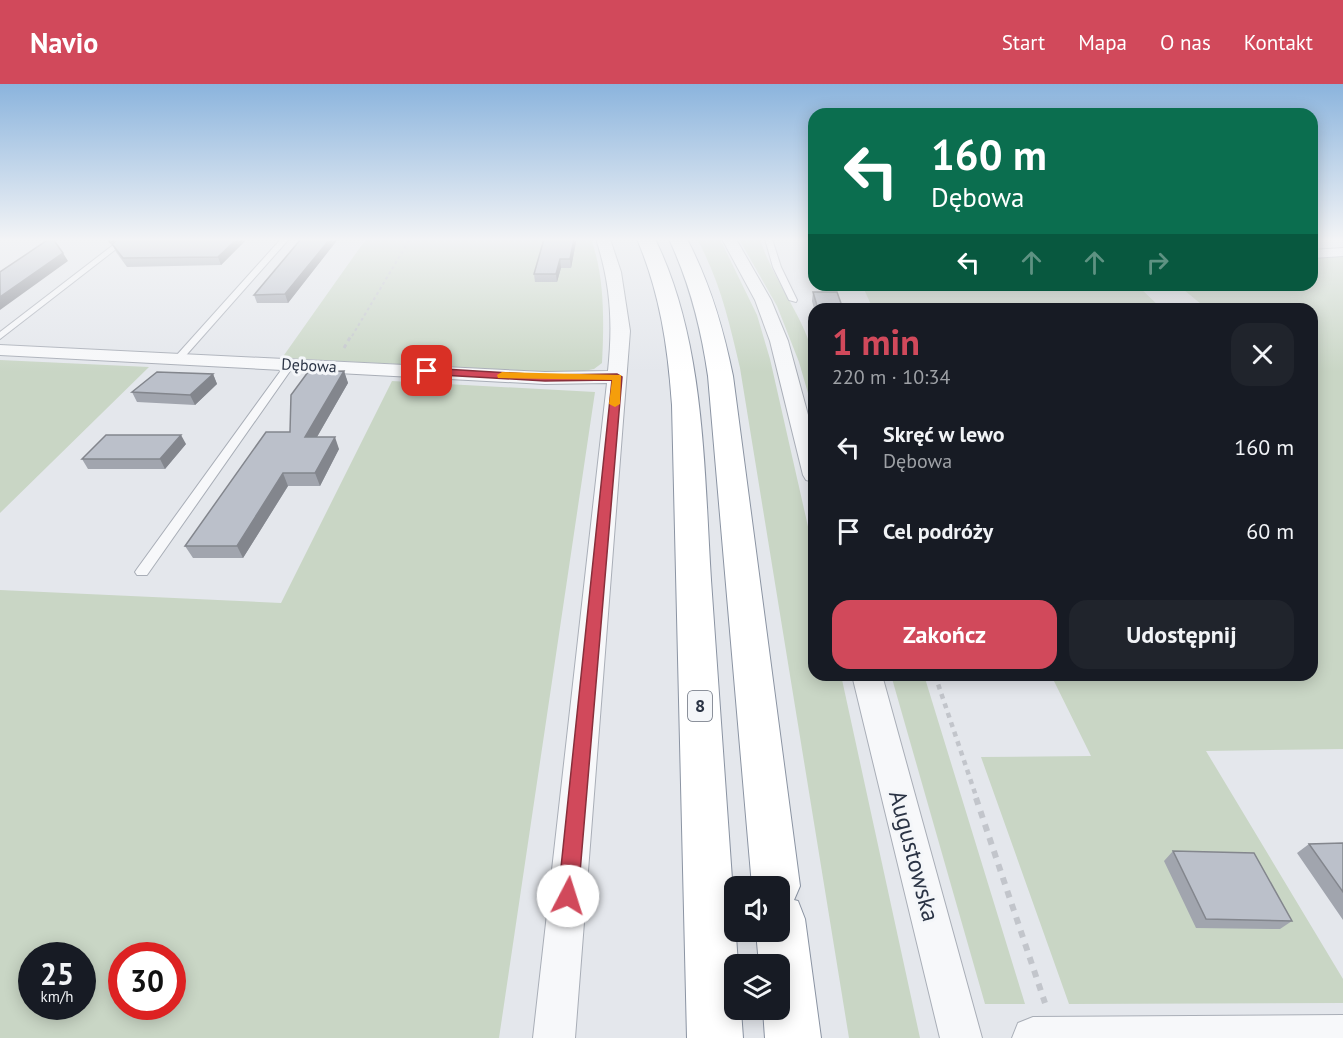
<!DOCTYPE html>
<html lang="pl">
<meta charset="utf-8">
<style>
:root{--surface:#171b24;--page:#20242c;--text:#f1f3f6;--muted:#9ea1a6;--accent:#d1495b}
body{margin:0;font-family:"PT Sans",sans-serif;background:var(--page);color:var(--text);height:100vh;display:flex;flex-direction:column;font-size:22px;white-space:nowrap}
*{box-sizing:border-box;margin:0}
p{font-size:20px;color:var(--muted)}
.icon{flex:none;width:33px;height:33px;fill:none;stroke:currentColor;stroke-width:2;stroke-linecap:round;stroke-linejoin:round}
.map{position:relative;flex:1;overflow:hidden}
.drawer{position:absolute;left:808px;top:219px;width:510px;height:378px;display:flex;flex-direction:column;background:var(--surface);border-radius:18px;box-shadow:0 3px 15px #0003}
.drawer>*{flex:none}
.top-card{position:absolute;left:808px;top:24px;width:510px;height:183px;border-radius:18px;box-shadow:0 3px 15px #0003;background:#0b6e4f;color:#fff;overflow:hidden}
.buttons{position:absolute;left:724px;top:792px;display:grid;gap:12px}
.buttons a{display:grid;place-items:center;width:66px;height:66px;border-radius:12px;background:var(--surface);box-shadow:0 3px 15px #0003;font-size:30px}
.speed{position:absolute;left:18px;top:858px;display:flex;gap:12px;font-size:30px;font-weight:700;text-align:center}
.speed>*{display:grid;place-content:center;width:78px;height:78px;border-radius:50%;background:var(--surface);box-shadow:0 3px 15px #0003;line-height:1}
.speed small{font-size:15px;font-weight:400}
.speed .limit{border:9px solid #d22;background:#fff;color:#111}
.pin{position:absolute;display:grid;place-items:center;width:51px;height:51px;color:#fff;margin:-26px;border-radius:12px;box-shadow:0 3px 9px #0006}
.me{position:absolute;width:66px;margin:-33px;rotate:5deg;stroke-linejoin:round;filter:drop-shadow(0 0 4px #0008)}
.turn{display:flex;align-items:center;gap:21px;height:126px;padding:0 24px;font-size:27px}
.turn .icon{width:78px;height:78px;stroke-width:2.5}
.turn b{display:block;font-size:42px;line-height:51px}
.lanes{display:flex;align-items:center;height:57px;padding:0 24px;background:#0003;justify-content:center;gap:30px;direction:ltr}
.lanes .off{opacity:.35}
.round{display:grid;place-items:center;flex:none;width:63px;height:63px;border-radius:18px;background:var(--page)}
.headline{display:flex;align-items:center;justify-content:space-between;height:102px;padding:0 24px}
h1{font-size:36px;font-weight:700;line-height:45px;color:var(--accent)}
.primary-button{display:flex;gap:12px;margin-top:auto;padding:12px 24px}
.primary-button a{flex:1;height:69px;border-radius:18px;background:var(--accent);color:#fff;font-size:24px;font-weight:700;line-height:69px;text-align:center}
.primary-button a+a{background:var(--page);color:var(--text)}
ul{padding:0;list-style:none}
li{display:flex;align-items:center;gap:18px;height:84px;padding:0 24px}
li div{flex:1}
li b{display:block;font-size:22px}
li em{font-style:normal}
header{display:flex;align-items:center;gap:36px;box-sizing:border-box;height:84px;padding:0 30px;background:var(--accent);color:#fff}
header strong{font-size:28px}
nav{display:flex;gap:33px;margin-inline-start:auto;font-size:21px}
.map>svg:first-child{display:block}
.green{fill:#c9d6c5;fill-rule:evenodd}
.lines{fill:none;stroke-linecap:round;stroke-linejoin:round}
.lane-casing{stroke:#a9aeb7;stroke-width:2}
.street-casing{stroke:#a9aeb7;stroke-width:2}
.highway-casing{stroke:#8b94a3;stroke-width:2}
.path-far3{stroke:#c2c5cb;stroke-width:2;stroke-dasharray:3 3;stroke-linecap:butt}
.path-far2{stroke:#c2c5cb;stroke-width:3;stroke-dasharray:4 4;stroke-linecap:butt}
.path-far1{stroke:#c2c5cb;stroke-width:4.5;stroke-dasharray:5 5;stroke-linecap:butt}
.path{stroke:#c2c5cb;stroke-width:6;stroke-dasharray:7 7;stroke-linecap:butt}
.lane{fill:#f7f8fa;fill-rule:evenodd}
.street{fill:#f7f8fa;fill-rule:evenodd}
.highway{fill:#fff;fill-rule:evenodd}
.wall{fill:#a1a5ae}
.shaded-wall{fill:#83868d}
.building{fill:#bbc0ca;stroke:#83868d;stroke-width:1.5}
.route{fill:#d1495b;stroke:#882f3b;stroke-width:1.5}
.slow{fill:#f59e0b}
.labels{text-anchor:middle;stroke-width:6;stroke-linejoin:round;paint-order:stroke}
.far-street-label{font-size:16px;fill:#2b3445;stroke:#f4f6f9}
.shield{fill:#f4f6f9;stroke:#676e7b;stroke-width:1.5}
.shield-label{font-size:18px;font-weight:bold;fill:#2b3445}
.near-street-label{font-size:24px;fill:#2b3445;stroke:#f4f6f9}
</style>
<header>
<strong>Navio</strong>
<nav><a>Start</a><a>Mapa</a><a>O nas</a><a>Kontakt</a></nav>
</header>
<div class="map">
<svg width="1343" height="954" viewBox="0 0 1343 954">
<rect width="100%" height="100%" fill="#e4e7ec"/>
<!-- green -->
<path class="green" d="M366,155H591C605,193 604,239 602,279L594,285L574,289L282,274Z
M697,155H720L757,231L770,275L814,469V591H841L920,954H849L740,284C729,237 720,197 697,155Z
M739,155H760C772,195 810,241 814,278C816,295 815,313 814,330L799,278L777,222Z
M1343,172V665L1206,667L1343,895V919L1069,920L981,673L1091,672L1051,591H1312V225H1207L1178,201H1312L1313,174Z
M862,201H1137L1162,225H873Z
M0,276L149,283L0,429Z
M392,297L595,308L499,954H0V506L281,519ZM32,872H82V922H32ZM122,872H172V922H122Z
M891,591H924L1025,920H985Z"/>
<g class="lines">
<!-- lane casing -->
<g class="lane-casing">
<path id="lane" d="M121,155H129L0,255V248Z
M281,155H289L181,277H175V273Z
M765,155H772L781,183L797,216L796,218L789,216L773,183Z
M290,277L295,280L147,491H137L135,488L137,485L287,278Z"/>
</g>
<!-- street casing -->
<g class="street-casing">
<path id="street" d="M596,155H610L621,188L630,247L575,954H533L607,299L545,300L0,271V261L545,288L608,287C613,240 611,201 596,155Z
M722,155H736L771,216L788,257L814,353V398L806,396L803,391L770,257L755,216Z
M1343,164V172L1312,174V166Z
M852,591H882L982,954H940Z
M1343,931V954H1012L1018,939L1033,933Z"/>
</g>
<!-- highway casing -->
<g class="highway-casing">
<path id="highway" d="M637,155H655C705,256 704,385 711,496C720,624 729,753 738,880H735V926H741L743,954H687L672,321C668,263 660,209 637,155Z
M669,155H687C710,199 723,243 733,292L800,802L794,816L798,817L805,835L821,954H765L763,926H780V880H759L756,848H780V802H752L708,292C701,244 690,200 669,155Z"/>
</g>
<!-- path-far3 -->
<path class="path-far3" d="M352,252L410,155"/>
<!-- path-far2 -->
<path class="path-far2" d="M344,264L352,250"/>
<!-- path-far1 -->
<path class="path-far1" d="M935,591L977,715"/>
<!-- path -->
<path class="path" d="M976,714L1045,919"/>
<!-- lane -->
<use href="#lane" class="lane"/>
<!-- street -->
<use href="#street" class="street"/>
<!-- highway -->
<use href="#highway" class="highway"/>
</g>
<!-- wall -->
<path class="wall" d="M119,155H247L221,181L127,183L116,168L112,160Z
M338,155L288,219H257L254,211Z
M544,155H576V158L571,184H561L557,198H535L534,190Z
M813,208L843,225H814L812,217Z
M344,287L348,299L317,353L339,365L320,402H288L243,474H193L185,462L290,348Z
M213,290L217,300L195,321L137,318L132,308Z
M186,360L165,385H88L82,375Z
M1343,759V836L1297,769L1309,760Z
M1173,767L1292,837L1280,845L1196,844L1164,777Z"/>
<!-- shaded-wall -->
<path class="shaded-wall" d="M107,155H118L110,160Z
M237,155H247L221,181L218,173Z
M330,155H338L288,219L285,210Z
M574,155H576V158L571,184L570,175Z
M63,169L68,177L0,226V213Z
M560,175L561,184L557,198L556,190Z
M344,287L348,299L310,365L305,353Z
M213,290L217,300L195,321L190,311Z
M181,351L186,360L165,385L160,375Z
M335,353L339,365L320,402L315,389Z
M283,389L288,402L243,474L237,462Z"/>
<!-- building -->
<path class="building" d="M49,155H53L63,169L0,213V188Z
M119,155H237L218,173L123,174L112,160Z
M301,155H330L285,210L254,211Z
M544,155H574L570,175H560L556,190H534Z
M813,208H837L843,225H818Z
M344,287L305,353H335L315,389H283L237,462H185L266,348H290L291,311L308,288Z
M157,288L213,290L190,311L132,308Z
M106,351H181L160,375H82Z
M1343,759V808L1309,760Z
M1173,767L1254,769L1292,837L1206,835Z"/>
<!-- sky -->
<linearGradient id="sky" x2="0" y2="1"><stop stop-color="#8bb4dd"/><stop offset="0.54" stop-color="#f3f4f6"/><stop offset="1" stop-color="#f3f4f6" stop-opacity="0"/></linearGradient>
<rect width="1343" height="288" fill="url(#sky)"/>
<!-- route -->
<path class="route" d="M427,284L545,291L617,290L622,293L578,812L575,820L568,823L561,820L558,812L612,296L545,297L424,290V285Z"/>
<!-- slow -->
<path class="slow" d="M502,288L621,291L620,320L615,323L609,320L612,296L498,294L497,291Z"/>
<g class="labels">
<!-- far-street labels -->
<g class="far-street-label">
<text transform="translate(309 281) rotate(3)" y="6">Dębowa</text>
</g>
<!-- shield labels -->
<rect class="shield" x="688" y="607" width="24" height="30" rx="4.5"/>
<g class="shield-label">
<text x="700" y="628">8</text>
</g>
<!-- near-street labels -->
<g class="near-street-label">
<text transform="translate(914 772) rotate(75)" y="8">Augustowska</text>
</g>
</g>
</svg>
<div class="buttons">
<a><svg class="icon" aria-label="sound" viewBox="0 0 24 24"><path d="M4 9h4l5-4v14l-5-4H4zM17 9q2 3 0 6"/></svg></a>
<a><svg class="icon" aria-label="layers" viewBox="0 0 24 24"><path d="M12 4l9 5-9 5-9-5zM3 14l9 5 9-5"/></svg></a>
</div>
<div class="speed"><div>25<small>km/h</small></div><div class="limit">30</div></div>
<div class="pin" style="left:427px;top:287px;background:#d93025"><svg class="icon" aria-label="arrive" viewBox="0 0 24 24"><path d="M6 21V4h12l-3 4 3 4H6"/></svg></div>
<svg class="me" style="left:568px;top:812px" viewBox="-20 -20 40 40"><circle r="19" fill="#fff"/><path d="M0-13L10 11 0 6-10 11z" fill="#d1495b"/></svg>
<div class="top-card">
<div class="turn"><svg class="icon" aria-label="left" viewBox="0 0 24 24"><path d="M17 20v-9H6M10 6l-5 5 5 5"/></svg><div><b>160 m</b>Dębowa</div></div>
<div class="lanes"><svg class="icon" aria-label="left" viewBox="0 0 24 24"><path d="M17 20v-9H6M10 6l-5 5 5 5"/></svg><svg class="icon off" aria-label="ahead" viewBox="0 0 24 24"><path d="M12 20V5M6 11l6-6 6 6"/></svg><svg class="icon off" aria-label="ahead" viewBox="0 0 24 24"><path d="M12 20V5M6 11l6-6 6 6"/></svg><svg class="icon off" aria-label="right" viewBox="0 0 24 24"><path d="M7 20v-9h11M14 6l5 5-5 5"/></svg></div>
</div>
<section class="drawer">
<div class="headline"><div><h1>1 min</h1><p>220 m · 10:34</p></div><a class="round"><svg class="icon" aria-label="close" viewBox="0 0 24 24"><path d="M6 6l12 12M18 6L6 18"/></svg></a></div>
<ul>
<li><svg class="icon" aria-label="left" viewBox="0 0 24 24"><path d="M17 20v-9H6M10 6l-5 5 5 5"/></svg><div><b>Skręć w lewo</b><p>Dębowa</p></div><em>160 m</em></li>
<li><svg class="icon" aria-label="arrive" viewBox="0 0 24 24"><path d="M6 21V4h12l-3 4 3 4H6"/></svg><div><b>Cel podróży</b></div><em>60 m</em></li>
</ul>
<div class="primary-button"><a>Zakończ</a><a>Udostępnij</a></div>
</section>
</div>
